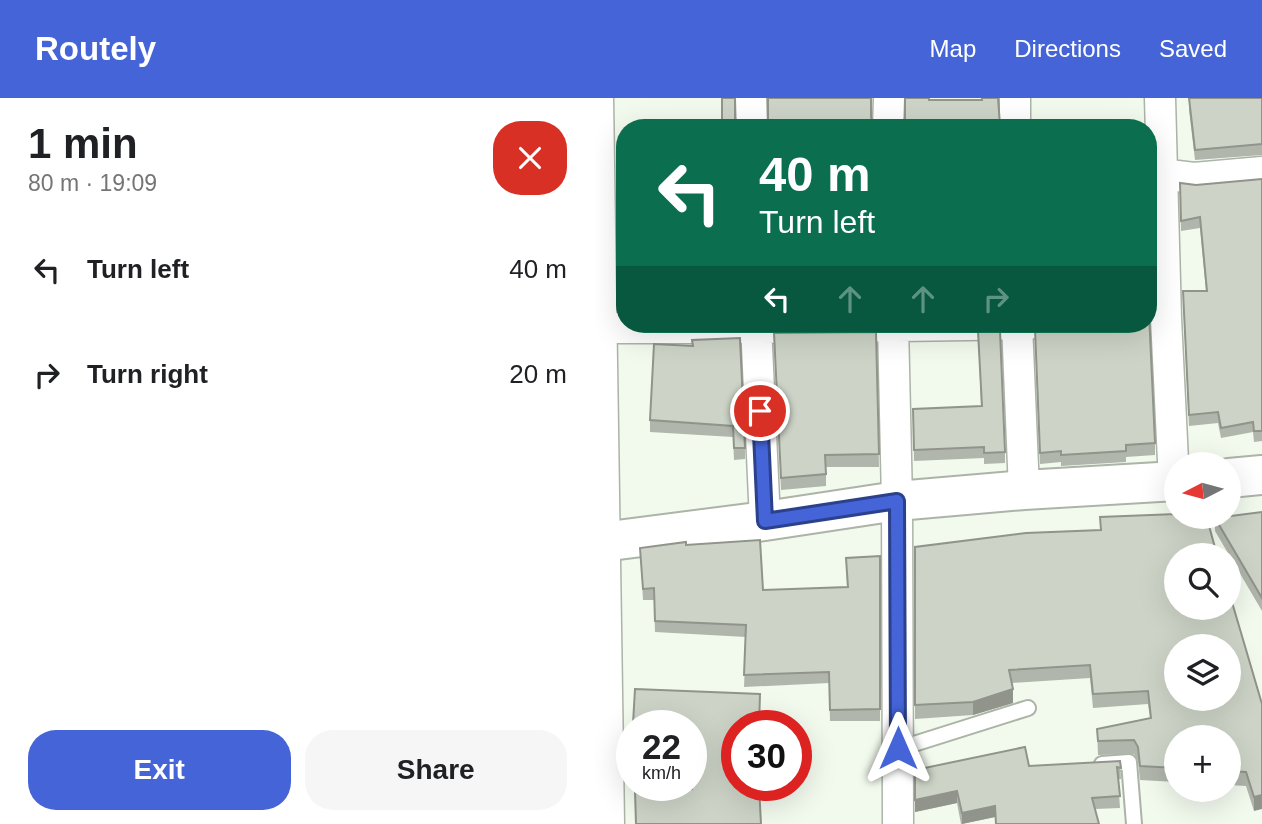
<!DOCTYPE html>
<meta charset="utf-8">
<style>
:root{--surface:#fff;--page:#f6f6f6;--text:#202124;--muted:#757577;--accent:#4464d7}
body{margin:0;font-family:Helvetica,sans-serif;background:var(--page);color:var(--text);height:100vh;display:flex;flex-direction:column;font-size:26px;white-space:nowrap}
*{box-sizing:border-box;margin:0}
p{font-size:23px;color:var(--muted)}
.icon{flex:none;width:38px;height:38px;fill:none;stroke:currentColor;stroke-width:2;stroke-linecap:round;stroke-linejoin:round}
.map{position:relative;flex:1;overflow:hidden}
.side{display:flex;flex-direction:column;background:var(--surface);width:595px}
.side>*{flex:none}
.top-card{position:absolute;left:21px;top:21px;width:541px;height:214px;border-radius:28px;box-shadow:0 7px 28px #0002;background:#0b6e4f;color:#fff;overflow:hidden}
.needle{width:46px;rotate:264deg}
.controls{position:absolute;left:569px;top:354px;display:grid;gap:14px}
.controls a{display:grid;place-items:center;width:77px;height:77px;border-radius:50%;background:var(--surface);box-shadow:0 7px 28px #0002;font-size:35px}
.speed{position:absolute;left:21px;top:612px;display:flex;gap:14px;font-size:35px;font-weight:700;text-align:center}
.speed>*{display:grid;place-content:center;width:91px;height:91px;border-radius:50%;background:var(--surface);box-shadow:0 7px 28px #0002;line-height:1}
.speed small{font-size:18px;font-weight:400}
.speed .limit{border:10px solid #d22;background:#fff;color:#111}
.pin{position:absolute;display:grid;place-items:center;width:60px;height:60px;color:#fff;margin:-30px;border:4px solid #fff;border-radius:50%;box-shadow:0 2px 7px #0007}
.me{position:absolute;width:77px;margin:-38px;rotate:0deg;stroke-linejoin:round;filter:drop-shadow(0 0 5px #0008)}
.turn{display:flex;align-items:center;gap:24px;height:147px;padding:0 28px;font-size:32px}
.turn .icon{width:91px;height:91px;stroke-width:2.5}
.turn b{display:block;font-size:49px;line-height:60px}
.lanes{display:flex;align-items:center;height:66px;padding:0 28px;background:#0003;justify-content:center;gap:35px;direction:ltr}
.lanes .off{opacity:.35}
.round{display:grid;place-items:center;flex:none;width:74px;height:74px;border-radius:28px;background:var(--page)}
.overview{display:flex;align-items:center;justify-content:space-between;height:119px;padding:0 28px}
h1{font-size:42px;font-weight:800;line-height:52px}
.cta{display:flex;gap:14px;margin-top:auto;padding:14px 28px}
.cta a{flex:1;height:80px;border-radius:28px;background:var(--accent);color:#fff;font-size:28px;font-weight:800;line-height:80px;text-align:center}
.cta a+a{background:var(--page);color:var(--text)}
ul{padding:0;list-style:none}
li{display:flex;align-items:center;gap:21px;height:105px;padding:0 28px}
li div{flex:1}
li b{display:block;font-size:26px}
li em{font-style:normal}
header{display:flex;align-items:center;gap:42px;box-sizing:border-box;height:98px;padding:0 35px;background:var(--accent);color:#fff}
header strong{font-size:33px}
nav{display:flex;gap:38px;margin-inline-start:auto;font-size:24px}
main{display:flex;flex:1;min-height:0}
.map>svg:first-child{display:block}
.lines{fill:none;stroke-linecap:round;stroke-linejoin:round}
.lane-casing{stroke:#acb3a7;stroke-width:18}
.street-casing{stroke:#acb3a7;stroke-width:33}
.secondary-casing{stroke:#acb3a7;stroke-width:42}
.lane{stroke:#fff;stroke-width:14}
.street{stroke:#fff;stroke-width:30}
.secondary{stroke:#fff;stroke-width:38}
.wall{fill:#b0b6ab}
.shaded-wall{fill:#90948b}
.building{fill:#cdd4c7;stroke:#90948b;stroke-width:2;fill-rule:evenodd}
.route-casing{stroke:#2c418c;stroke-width:18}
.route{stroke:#4464d7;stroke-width:12}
</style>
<header>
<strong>Routely</strong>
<nav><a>Map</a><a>Directions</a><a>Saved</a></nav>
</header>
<main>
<section class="side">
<div class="overview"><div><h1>1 min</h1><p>80 m · 19:09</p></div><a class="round" style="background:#d93025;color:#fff"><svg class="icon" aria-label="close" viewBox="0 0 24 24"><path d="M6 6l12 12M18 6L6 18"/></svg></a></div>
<ul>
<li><svg class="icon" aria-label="left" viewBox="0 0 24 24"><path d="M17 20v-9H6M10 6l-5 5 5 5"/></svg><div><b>Turn left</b></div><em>40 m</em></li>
<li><svg class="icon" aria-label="right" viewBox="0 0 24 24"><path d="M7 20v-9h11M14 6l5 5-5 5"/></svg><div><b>Turn right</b></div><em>20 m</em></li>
</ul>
<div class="cta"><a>Exit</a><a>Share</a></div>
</section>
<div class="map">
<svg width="667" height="726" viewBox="0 0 667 726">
<rect width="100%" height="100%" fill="#f2f9ed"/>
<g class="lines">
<!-- lane casing -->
<g class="lane-casing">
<path id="lane" d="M303,651L433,610
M507,666L534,664L539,726"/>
</g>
<!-- street casing -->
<g class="street-casing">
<path id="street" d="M3,0L14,726
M156,0L157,30
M565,0L571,220L579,383
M293,30L294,0
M420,30V0
M553,76H566L599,80L667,74
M161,226L170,423
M298,226L302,403L303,726
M422,226L429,392
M0,230H161L434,226"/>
</g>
<!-- secondary casing -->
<g class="secondary-casing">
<path id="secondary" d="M634,380L667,377
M0,445L170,423L302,403L429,392L581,383"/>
</g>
<!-- lane -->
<use href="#lane" class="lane"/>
<!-- street -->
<use href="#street" class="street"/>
<!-- secondary -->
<use href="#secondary" class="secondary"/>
</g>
<!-- wall -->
<path class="wall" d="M594,0H667V57L600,62L594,12Z
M667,81V343L659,344L658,334L626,340L623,325L594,328L588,204L611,193L605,130L586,133L585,85L601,87Z
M383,233L410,354V365L389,366V360L319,363L318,311L386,308Z
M281,234L284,369H231V388L186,392L179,235Z
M440,242L560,345V357L531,359V364L466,368V364L445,366Z
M97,248L150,350V361L139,362L138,339L55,334V322Z
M667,414V513L620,433V420Z
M505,419L613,424L667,606L659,713L651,688L634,687V639H581V684L545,682L543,663L539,656L503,657L502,631L555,620L553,606L498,610L495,580L417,585L418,605L378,617L320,621V449L505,432Z
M91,447L168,492L252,489L251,460L285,458V623H235L234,585L149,589L151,539L60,534L59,502H48L45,450Z
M40,591L165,596L164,628H142L166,726H41L40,693L96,691V628H38Z
M525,663L526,681H523L525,710L500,711L504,726H400V719L366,726L362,705L320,714V672L434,668Z"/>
<!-- shaded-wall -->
<path class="shaded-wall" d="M418,591V605L378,617V604Z
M362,693V705L320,714V702Z
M667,697V711L659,713V699Z
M400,708V719L367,726V715Z"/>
<!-- building -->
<path class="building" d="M127,0H140V20L143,28L144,30H127Z
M173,0H276V19L278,27L280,30H169L173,26Z
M310,0H334V2H387V0H403L405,27L407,30H306L307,28L310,20Z
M594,0H667V46L600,52Z
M667,81V333H659L658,324L626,330L623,314L594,317L588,193H612L605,119L586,123L585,85L601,87Z
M553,193L560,345L531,347V353L466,357V353L445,355L440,231L446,226H553Z
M383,233H405L410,354L389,355V349L319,352L318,311L387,308Z
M281,234L284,356L230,357L231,376L186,380L179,235Z
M145,240L150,350H139L138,328L55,322L59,246L98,248L97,242Z
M667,414V500L620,420Z
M581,416V418H613V424L622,457H581V509H634V494L667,606V697L659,699L651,674L634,673V639H581V670L545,668L543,649L539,642L503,643L502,631L556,620L553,593L498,596L495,567L414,572L418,591L378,604L320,607V449L431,435L506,432L505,419ZM581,548H634V600H581Z
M165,442L168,492L253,489L251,460L285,458V611L235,612L234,574L149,577L151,527L60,523L59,490L48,491L45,450L91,444V447Z
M40,591L165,596L164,628H142V688H164L166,726H41L40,693L97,691L96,628L38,626Z
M430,649L434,668L525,663L526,670L522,669L525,698L497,700L504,726H401L400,708L367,715L362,693L320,702V672Z"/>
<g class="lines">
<!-- route casing -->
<g class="route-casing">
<path id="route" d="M165,313L170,423L302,403L303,650"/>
</g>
<!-- route -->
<use href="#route" class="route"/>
</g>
</svg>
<div class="controls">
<a><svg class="needle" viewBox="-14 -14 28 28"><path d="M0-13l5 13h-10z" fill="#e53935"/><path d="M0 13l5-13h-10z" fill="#757577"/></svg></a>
<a><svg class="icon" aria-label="search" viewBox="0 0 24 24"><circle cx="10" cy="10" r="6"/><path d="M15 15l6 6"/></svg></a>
<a><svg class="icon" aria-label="layers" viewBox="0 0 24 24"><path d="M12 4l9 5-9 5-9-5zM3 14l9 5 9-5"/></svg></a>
<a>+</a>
</div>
<div class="speed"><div>22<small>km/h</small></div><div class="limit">30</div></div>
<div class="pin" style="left:165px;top:313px;background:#d93025"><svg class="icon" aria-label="arrive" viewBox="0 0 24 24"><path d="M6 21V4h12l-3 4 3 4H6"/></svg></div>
<svg class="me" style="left:303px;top:650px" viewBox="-20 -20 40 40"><path d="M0-17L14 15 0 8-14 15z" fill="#4464d7" stroke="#fff" stroke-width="4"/></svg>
<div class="top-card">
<div class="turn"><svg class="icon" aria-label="left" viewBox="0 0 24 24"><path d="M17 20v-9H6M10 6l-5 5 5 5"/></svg><div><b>40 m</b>Turn left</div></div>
<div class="lanes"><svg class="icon" aria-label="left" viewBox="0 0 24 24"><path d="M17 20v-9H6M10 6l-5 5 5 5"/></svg><svg class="icon off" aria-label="ahead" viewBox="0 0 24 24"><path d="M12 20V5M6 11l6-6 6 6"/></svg><svg class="icon off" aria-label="ahead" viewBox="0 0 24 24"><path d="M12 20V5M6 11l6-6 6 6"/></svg><svg class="icon off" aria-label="right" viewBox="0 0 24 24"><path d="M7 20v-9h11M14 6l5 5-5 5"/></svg></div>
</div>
</div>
</main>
